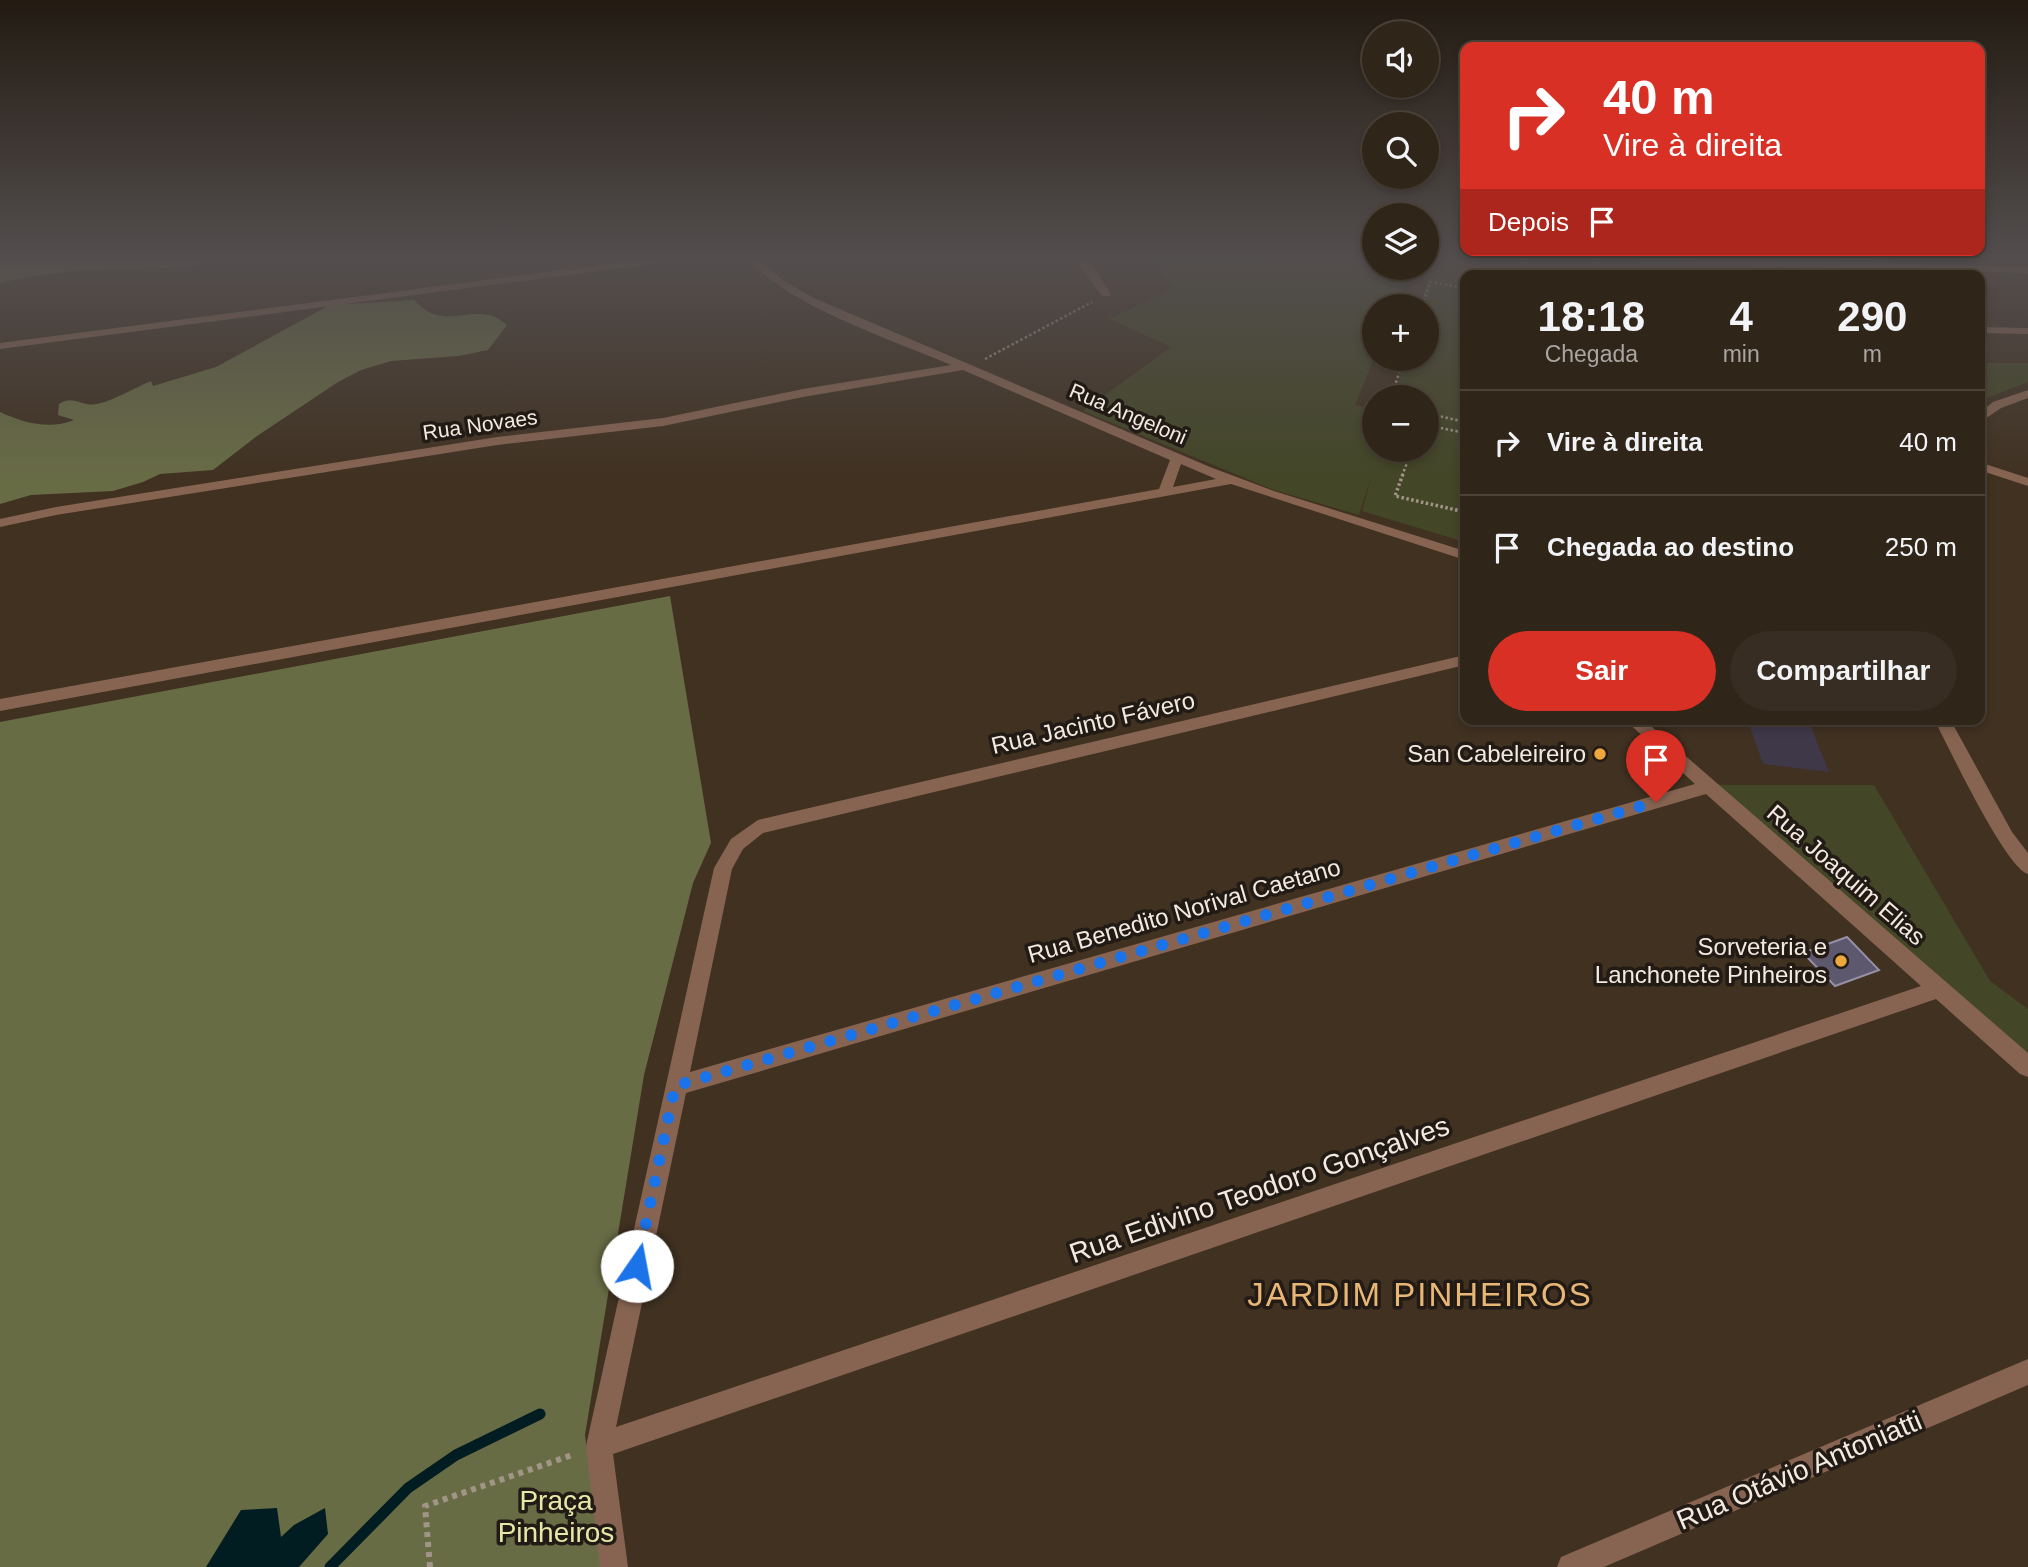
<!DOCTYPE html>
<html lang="pt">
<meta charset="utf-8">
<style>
:root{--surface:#302519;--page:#382d22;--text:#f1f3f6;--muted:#a8a5a2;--line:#4b4238;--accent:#d93025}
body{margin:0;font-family:Helvetica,sans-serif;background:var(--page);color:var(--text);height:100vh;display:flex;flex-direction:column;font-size:26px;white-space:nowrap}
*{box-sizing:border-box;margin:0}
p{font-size:23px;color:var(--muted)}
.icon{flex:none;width:38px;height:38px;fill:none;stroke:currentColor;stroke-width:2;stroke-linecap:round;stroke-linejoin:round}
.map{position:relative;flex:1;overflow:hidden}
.side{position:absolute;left:1460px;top:270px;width:525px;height:455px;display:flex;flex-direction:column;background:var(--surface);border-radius:14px;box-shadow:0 4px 10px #0003,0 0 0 2px var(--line)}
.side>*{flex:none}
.banner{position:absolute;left:1460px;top:42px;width:525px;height:214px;border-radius:14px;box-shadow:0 4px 10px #0003,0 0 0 2px var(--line);background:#d93025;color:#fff;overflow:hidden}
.fabs{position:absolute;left:1362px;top:21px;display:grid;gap:14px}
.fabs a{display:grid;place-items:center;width:77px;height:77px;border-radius:50%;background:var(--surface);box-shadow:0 4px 10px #0003,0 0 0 2px var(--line);font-size:35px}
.pin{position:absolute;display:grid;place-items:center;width:60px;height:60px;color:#fff;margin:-72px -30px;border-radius:50% 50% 50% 0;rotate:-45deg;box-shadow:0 0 7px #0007}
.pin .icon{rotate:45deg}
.me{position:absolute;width:77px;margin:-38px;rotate:12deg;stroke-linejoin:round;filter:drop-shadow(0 0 5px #0008)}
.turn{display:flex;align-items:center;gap:24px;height:147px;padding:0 28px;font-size:32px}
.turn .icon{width:91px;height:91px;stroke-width:2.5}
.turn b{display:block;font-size:49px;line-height:60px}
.then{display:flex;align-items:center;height:66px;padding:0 28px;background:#0003;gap:14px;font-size:26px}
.eta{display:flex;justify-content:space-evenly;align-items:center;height:119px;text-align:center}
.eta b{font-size:42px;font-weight:600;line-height:49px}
.cta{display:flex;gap:14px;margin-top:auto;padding:14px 28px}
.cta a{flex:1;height:80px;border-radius:42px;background:var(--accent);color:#fff;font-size:28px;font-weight:600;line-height:80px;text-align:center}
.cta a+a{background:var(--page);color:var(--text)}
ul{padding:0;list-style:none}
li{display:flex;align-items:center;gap:21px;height:105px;padding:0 28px;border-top:2px solid var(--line)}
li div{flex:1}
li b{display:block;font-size:26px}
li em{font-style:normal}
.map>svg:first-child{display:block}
.medical{fill:#3f3849}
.green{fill:#434627}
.forest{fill:#686c45}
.water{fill:#021d21}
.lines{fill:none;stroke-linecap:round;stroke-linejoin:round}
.stream{stroke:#021d21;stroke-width:11}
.building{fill:#5d586d;stroke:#958fa6;stroke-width:2}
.path-far2{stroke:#a19588;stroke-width:2.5;stroke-dasharray:2.5 2.5;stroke-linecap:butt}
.path-far1{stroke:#a19588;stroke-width:3.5;stroke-dasharray:2.5 2.5;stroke-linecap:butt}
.path{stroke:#a19588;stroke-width:6;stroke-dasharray:5 5;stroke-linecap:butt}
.minor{fill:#876452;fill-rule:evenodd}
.route{stroke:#1a73e8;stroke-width:12;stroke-dasharray:0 21.6}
.poi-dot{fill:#eea73d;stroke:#221a14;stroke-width:2.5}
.labels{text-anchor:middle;stroke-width:7;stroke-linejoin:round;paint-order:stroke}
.far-street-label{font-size:21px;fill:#f3e9df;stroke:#221a14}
.street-label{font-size:24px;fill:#f3e9df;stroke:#221a14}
.poi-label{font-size:24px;fill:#f3e9df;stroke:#221a14;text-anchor:end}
.near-street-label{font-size:28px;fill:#f3e9df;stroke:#221a14}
.near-park-label{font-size:28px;fill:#e3eaa7;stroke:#221a14}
.near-quarter-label{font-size:33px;letter-spacing:2px;fill:#e8b776;stroke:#221a14}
</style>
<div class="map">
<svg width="2028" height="1567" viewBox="0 0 2028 1567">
<rect width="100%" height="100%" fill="#403121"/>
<!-- medical -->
<path class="medical" d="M1747,719H1821L1822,722H1809L1829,772L1763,764Z"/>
<!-- green -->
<path class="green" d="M1150,259H1374V268H1410L1395,306H1374V358L1355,405L1374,409V450H1426V397H1394L1405,359H1426V306H1420L1433,259H1612L1622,275H1465V542L1362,511L1371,477L1359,515L1274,490L1083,411L1171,347L1109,319L1173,288Z
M1979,363H2028V382L1979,401Z
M1714,785H1874L1990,981L2028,1009V1060Z"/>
<!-- forest -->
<path class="forest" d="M0,259H223C192,269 163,268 131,269C87,269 43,273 0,283Z
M414,300C442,330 462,308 493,316C497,317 503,322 507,325L488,350L458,356L391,361L361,370L338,382L257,436L213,470L160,474L143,482L113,491L31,495L0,504V412C24,423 49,430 74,420L58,415L59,404C73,394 82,407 97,404C115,400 134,388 151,381L153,386L216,367L330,305Z
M670,596L711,843L693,883L644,1075L585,1435L602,1567H0V722Z"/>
<!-- water -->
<path class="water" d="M277,1508L281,1537L294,1525L325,1508L328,1534L299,1567H206L241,1510Z"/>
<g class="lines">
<!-- stream -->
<path class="stream" d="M330,1567L408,1488L456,1455L540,1414"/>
</g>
<!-- building -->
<path class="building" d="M1847,937L1879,970L1835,986L1803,953Z"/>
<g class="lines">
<!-- path-far2 -->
<path class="path-far2" d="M1595,259L1605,275
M1422,306L1430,282L1465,288
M985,359L1092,302
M1391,397L1404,359
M1426,413L1465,422
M1426,425L1465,433
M1402,476L1412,450"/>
<!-- path-far1 -->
<path class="path-far1" d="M1403,474L1395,496L1465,512"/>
<!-- path -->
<path class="path" d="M430,1567L425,1506L575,1454"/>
<!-- minor -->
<path class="minor" d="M647,259H673L668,262L0,349V343Z
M748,259H759L784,281L814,298L1210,467L1274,491L1465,551V560L1231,484L0,711V699L1159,489L1170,460L963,370L803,397L663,426L497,445L56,515L0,527V519L56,507L497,437L663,418L803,389L951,365C891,339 790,307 748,259ZM1181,464L1216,479L1173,487Z
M1078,259H1088L1111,294L1110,296H1102L1080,266Z
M1636,259H1735L2028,267V273L1641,262Z
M1979,327L2028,328V334L1979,333Z
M2028,390V398L2001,408L1979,423V413L1993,402Z
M1979,462L2028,478V486L1979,470Z
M1465,655V665L763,833L743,849L732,869L690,1072L1695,784L1624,719H1643L2028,1053V1077L2020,1074L1936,999L613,1454L628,1567H600L586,1446L714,868L731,839L758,820ZM1706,794L1921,986L616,1427L686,1093Z
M1934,719H1950L2012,832L2028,853V874C2005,867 1948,746 1934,719Z
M2028,1359V1385L1604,1567H1557L1561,1557Z"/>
</g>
<!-- sky -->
<linearGradient id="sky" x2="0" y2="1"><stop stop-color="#231b12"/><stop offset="0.54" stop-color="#534e4e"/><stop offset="1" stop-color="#534e4e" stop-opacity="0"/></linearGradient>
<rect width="2028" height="478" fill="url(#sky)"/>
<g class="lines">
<!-- route -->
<path class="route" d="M637,1266L675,1086L1656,802"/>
</g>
<!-- markers -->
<g class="poi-dot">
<circle cx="1600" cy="754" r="7"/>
<circle cx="1841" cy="961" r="7"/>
</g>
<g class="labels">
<!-- far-street labels -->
<g class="far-street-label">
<text transform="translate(1128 414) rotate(23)" y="7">Rua Angeloni</text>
<text transform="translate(480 425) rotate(-8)" y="7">Rua Novaes</text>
</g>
<!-- street labels -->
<g class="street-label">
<text transform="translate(1093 723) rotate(-13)" y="8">Rua Jacinto Fávero</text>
<text transform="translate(1846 875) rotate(41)" y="8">Rua Joaquim Elias</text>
<text transform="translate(1184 911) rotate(-16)" y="8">Rua Benedito Norival Caetano</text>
</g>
<!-- poi labels -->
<g class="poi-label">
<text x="1586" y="762">San Cabeleireiro</text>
<text x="1827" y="955">Sorveteria e<tspan x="1827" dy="28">Lanchonete Pinheiros</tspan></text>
</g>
<!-- near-street labels -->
<g class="near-street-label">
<text transform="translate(1259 1189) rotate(-19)" y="10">Rua Edivino Teodoro Gonçalves</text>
<text transform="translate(1799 1470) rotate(-23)" y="10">Rua Otávio Antoniatti</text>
</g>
<!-- near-park labels -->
<g class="near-park-label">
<text x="556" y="1510">Praça<tspan x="556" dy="32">Pinheiros</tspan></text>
</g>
<!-- near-quarter labels -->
<g class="near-quarter-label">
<text x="1420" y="1306">JARDIM PINHEIROS</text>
</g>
</g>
</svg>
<div class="fabs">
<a><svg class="icon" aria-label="sound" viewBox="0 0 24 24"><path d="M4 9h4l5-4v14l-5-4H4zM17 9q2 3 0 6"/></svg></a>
<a><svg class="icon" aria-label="search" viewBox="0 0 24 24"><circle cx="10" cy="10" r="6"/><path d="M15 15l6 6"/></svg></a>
<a><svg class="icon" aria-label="layers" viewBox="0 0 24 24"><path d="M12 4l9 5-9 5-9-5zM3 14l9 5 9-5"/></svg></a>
<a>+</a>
<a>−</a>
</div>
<div class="pin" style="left:1656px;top:802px;background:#d93025"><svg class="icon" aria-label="arrive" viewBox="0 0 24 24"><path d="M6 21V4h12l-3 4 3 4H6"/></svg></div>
<svg class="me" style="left:637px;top:1266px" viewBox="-20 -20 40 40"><circle r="19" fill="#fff"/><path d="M0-13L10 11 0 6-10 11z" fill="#1a73e8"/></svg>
<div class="banner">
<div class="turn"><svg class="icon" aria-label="right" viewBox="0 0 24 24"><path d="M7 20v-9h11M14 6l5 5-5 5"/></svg><div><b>40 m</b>Vire à direita</div></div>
<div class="then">Depois<svg class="icon" aria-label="arrive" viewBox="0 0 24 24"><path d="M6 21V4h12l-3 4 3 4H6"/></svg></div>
</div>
<section class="side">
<div class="eta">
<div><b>18:18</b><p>Chegada</p></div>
<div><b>4</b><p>min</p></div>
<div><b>290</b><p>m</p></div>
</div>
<ul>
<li><svg class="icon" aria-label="right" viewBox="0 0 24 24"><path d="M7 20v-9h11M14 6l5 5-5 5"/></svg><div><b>Vire à direita</b></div><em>40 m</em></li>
<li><svg class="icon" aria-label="arrive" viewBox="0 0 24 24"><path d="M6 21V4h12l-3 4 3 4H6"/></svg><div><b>Chegada ao destino</b></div><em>250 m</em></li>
</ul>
<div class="cta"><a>Sair</a><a>Compartilhar</a></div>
</section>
</div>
